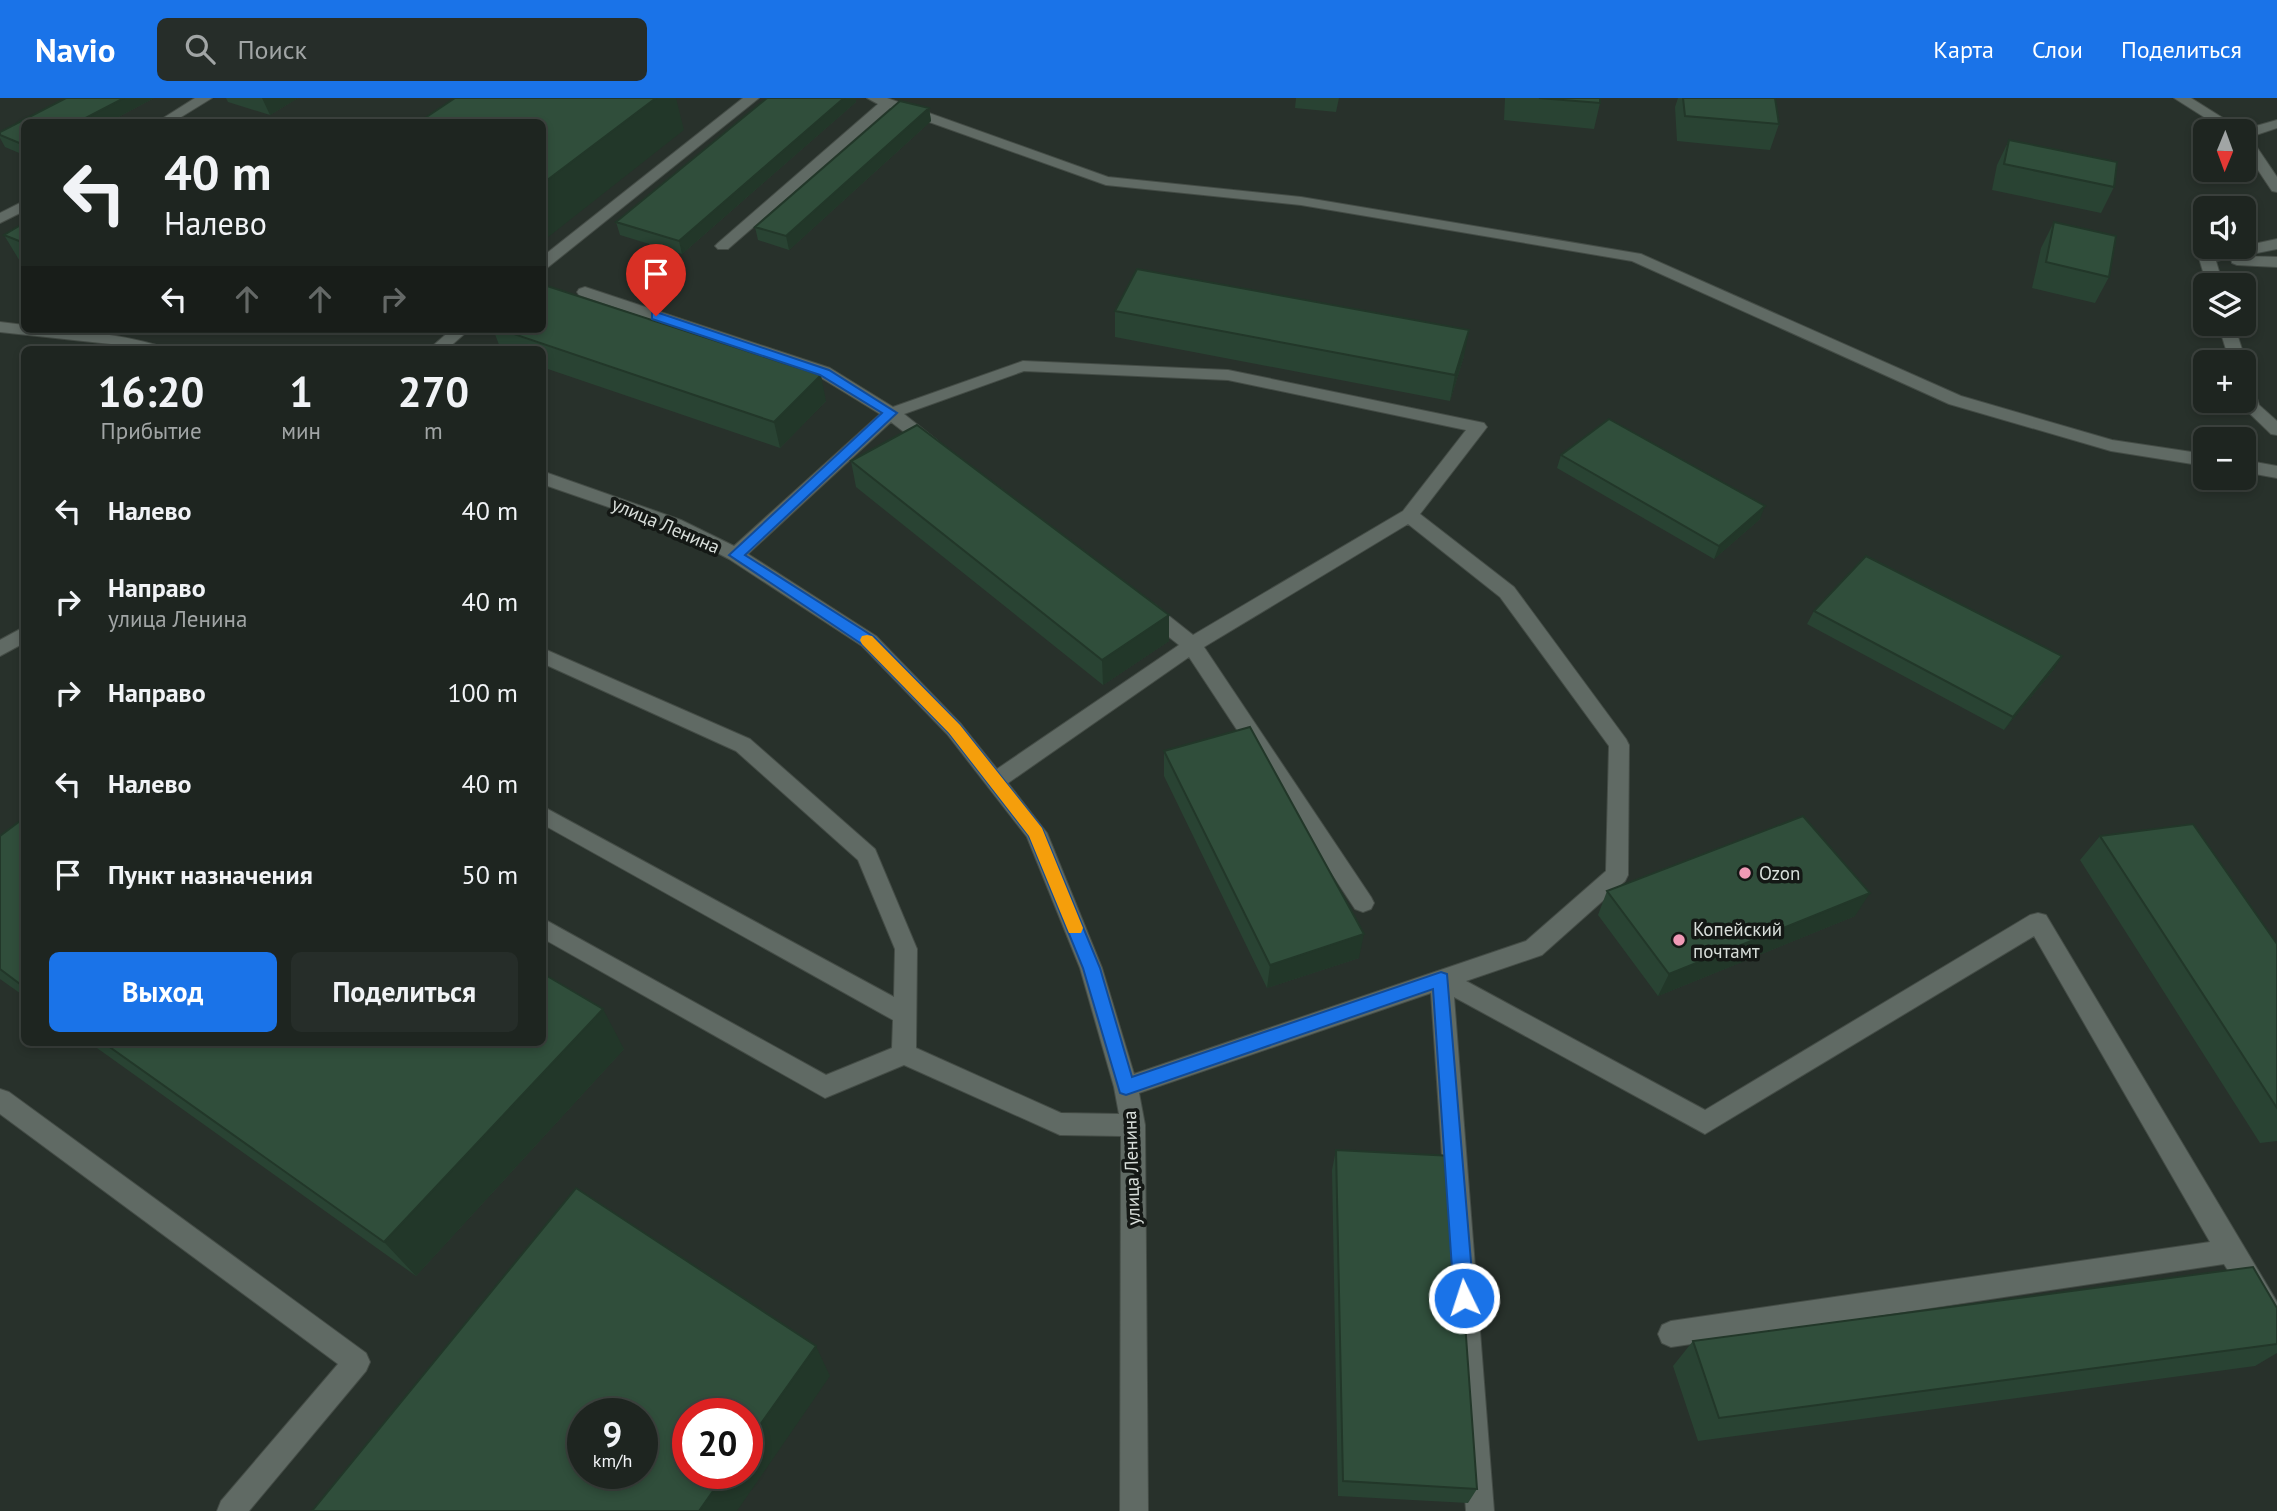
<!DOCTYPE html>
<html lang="ru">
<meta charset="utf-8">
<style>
:root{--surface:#1e2520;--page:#262d29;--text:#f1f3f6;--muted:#a1a5a5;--line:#3c423e;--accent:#1a73e8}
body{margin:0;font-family:"PT Sans",sans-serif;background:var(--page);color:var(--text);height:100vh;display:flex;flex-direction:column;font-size:26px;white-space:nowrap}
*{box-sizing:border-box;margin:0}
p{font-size:23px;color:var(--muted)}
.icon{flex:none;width:38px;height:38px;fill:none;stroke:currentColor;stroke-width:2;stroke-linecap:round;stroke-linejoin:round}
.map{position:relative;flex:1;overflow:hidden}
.panel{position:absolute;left:21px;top:248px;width:525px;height:700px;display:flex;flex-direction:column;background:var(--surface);border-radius:10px;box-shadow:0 4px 10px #0003,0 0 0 2px var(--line)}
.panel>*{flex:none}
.hud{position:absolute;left:21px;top:21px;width:525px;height:214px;border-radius:10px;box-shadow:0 4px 10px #0003,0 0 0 2px var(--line);background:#1e2520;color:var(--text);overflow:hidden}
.needle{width:46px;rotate:181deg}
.fabs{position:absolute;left:2193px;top:21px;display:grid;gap:14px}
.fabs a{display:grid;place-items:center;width:63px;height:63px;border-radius:10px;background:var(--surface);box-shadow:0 4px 10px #0003,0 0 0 2px var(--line);font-size:35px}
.speed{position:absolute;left:567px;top:1300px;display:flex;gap:14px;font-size:35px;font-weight:700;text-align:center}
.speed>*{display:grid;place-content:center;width:91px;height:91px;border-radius:50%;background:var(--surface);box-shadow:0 4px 10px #0003,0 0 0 2px var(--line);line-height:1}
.speed small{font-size:18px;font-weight:400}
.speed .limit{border:10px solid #d22;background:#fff;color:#111}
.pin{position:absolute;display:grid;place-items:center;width:60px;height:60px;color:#fff;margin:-72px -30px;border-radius:50% 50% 50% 0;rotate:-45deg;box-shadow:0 0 7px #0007}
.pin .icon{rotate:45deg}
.me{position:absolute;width:77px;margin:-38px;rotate:356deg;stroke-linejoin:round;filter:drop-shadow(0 0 5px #0008)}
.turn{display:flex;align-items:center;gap:24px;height:147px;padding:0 28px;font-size:32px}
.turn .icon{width:91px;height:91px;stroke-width:2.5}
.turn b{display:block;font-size:49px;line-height:60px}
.lanes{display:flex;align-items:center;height:66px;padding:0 28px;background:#0003;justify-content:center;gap:35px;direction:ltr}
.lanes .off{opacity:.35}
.eta{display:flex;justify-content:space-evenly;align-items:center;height:119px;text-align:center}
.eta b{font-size:42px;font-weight:600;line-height:49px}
.cta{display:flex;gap:14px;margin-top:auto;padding:14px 28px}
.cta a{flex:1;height:80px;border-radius:10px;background:var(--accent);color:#fff;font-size:28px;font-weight:600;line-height:80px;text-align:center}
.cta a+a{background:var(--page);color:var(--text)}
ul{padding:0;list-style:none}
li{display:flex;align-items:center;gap:21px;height:91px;padding:0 28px}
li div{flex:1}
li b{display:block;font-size:26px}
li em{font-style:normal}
header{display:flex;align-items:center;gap:42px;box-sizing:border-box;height:98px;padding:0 35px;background:var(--accent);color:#fff}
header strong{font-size:33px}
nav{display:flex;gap:38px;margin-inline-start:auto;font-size:24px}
.search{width:490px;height:63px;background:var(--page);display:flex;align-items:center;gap:18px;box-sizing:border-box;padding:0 24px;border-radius:10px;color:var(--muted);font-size:26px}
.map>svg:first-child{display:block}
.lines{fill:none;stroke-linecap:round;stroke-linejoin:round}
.minor-casing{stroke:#444c46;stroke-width:2}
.minor{fill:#606a64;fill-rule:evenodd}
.wall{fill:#294333}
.shaded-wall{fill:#223729}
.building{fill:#304e3b;stroke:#223729;stroke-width:2;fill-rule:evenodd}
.route{fill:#1a73e8;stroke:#114b97;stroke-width:2}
.slow{fill:#f59e0b}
.poi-dot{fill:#f09ab6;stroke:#141815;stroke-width:2.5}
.labels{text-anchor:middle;stroke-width:7;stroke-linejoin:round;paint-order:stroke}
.street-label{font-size:19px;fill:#d7ddd9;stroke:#141815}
.poi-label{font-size:19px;fill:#d7ddd9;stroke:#141815;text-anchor:start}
</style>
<header>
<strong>Navio</strong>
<div class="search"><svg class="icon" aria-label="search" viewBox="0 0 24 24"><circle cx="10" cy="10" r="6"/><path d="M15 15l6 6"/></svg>Поиск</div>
<nav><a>Карта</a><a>Слои</a><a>Поделиться</a></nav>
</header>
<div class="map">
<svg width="2277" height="1413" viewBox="0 0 2277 1413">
<rect width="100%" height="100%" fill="#28312b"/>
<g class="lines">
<!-- minor casing -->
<g class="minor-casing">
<path id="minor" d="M195,0H212L173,24H157Z
M743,0H759L547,170L542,171V159Z
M867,0H887L1108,79L1301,99L1641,156L1961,298L2112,342L2205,356V368L2111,353L1949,306L1632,163L1301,107L1106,87L890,10L728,151H718L715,148L718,145L878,6Z
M2174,0H2191L2242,32L2277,22V30L2250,39L2277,79V94L2272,93L2244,51V33H2226Z
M24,103V113L0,125V115Z
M2277,141V151L2242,158L2277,159V169L2237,167L2232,165L2231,160L2216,163L2223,187H2207L2199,160L2202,157Z
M585,189L830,270L893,309L1023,263L1228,272L1484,325L1487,329L1484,333L1420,416L1514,489L1626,641L1629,647L1628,777L1625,783L1542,857L1466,883L1705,1012L2030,817L2038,815L2046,817L2277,1204V1241L2268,1237L2224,1166L1671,1249L1662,1245L1658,1236L1662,1227L1671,1223L2210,1144L2034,838L1705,1036L1454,899L1494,1413H1466L1431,895L1139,995L1145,1027L1148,1413H1120L1121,1038L1060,1037L904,967L825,1000L542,840V820L826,977L892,950L893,922L542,726V708L894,899L895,851L858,762L736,653L542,565V550L750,641L875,751L917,851L916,950L1061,1015L1119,1016L1114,989L1080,870L1027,739L947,636L862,548L729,461L669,430L542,386V373L681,422L734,448L880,316L818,278L579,197L577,194L579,191ZM1024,273L1228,282L1466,332L1403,413L1193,537L1154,506H1140L1138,511L1140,516L1179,547L997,671L961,626L876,538L748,456L891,324L926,351H938L941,347L938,343L904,316ZM1408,426L1500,499L1609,648L1606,773L1526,843L1134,976L1102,870L1047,735L1008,685L1189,559L1355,811L1363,814L1371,811L1374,805L1371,799L1204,549Z
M0,224L24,227V231C71,231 115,235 160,248L162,252H137L120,247L0,234Z
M2218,226H2234L2246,264L2244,268V264H2230Z
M452,231H470L446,252H428Z
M2244,279L2252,284L2259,307L2277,323V337L2271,336L2243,309Z
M2244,362L2277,368V380L2244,374Z
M24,529V545L0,558V542Z
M0,991L9,994L366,1255L370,1264L366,1273L249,1413H217L221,1403L338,1266L0,1016Z"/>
</g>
<!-- minor -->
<use href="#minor" class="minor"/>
</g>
<!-- wall -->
<path class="wall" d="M66,0H154L109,24H24V57L5,49L0,40V34Z
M226,0H298L270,17L228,4Z
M767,0H856V4L682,156L620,137L616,124Z
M1296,0H1339L1336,14L1295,10Z
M1505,0H1600V5L1594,31L1504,22Z
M1678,0H1775L1779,26L1770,52L1677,43L1675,9Z
M929,10L931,23L789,152L758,142L755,129Z
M2009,42L2114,89L2101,115L1992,92L1997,67Z
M2054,124L2109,179L2095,205L2032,190L2041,150Z
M24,125V170L4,137Z
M1115,213L1464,258L1450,303L1115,239Z
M184,231H209L201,237Z
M410,231H432L425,236Z
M493,231H542L826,303L780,350L542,269V252H501Z
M1561,357L1760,421L1714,461L1557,370Z
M851,363L1169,543L1103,587L856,389Z
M1814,513L2054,571L2004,632L1807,526Z
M1164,653L1359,860L1267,890L1164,678Z
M24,720V898L0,881V738Z
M2100,738L2277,846V1043L2260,1045L2080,762Z
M1607,793L1855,818L1658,898L1598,817Z
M90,945H542L624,951L416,1178Z
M1336,1052L1477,1391L1468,1405L1338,1398L1332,1072Z
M2277,1210V1255L2255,1268L1698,1343L1673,1268L1693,1243Z"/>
<!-- shaded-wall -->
<path class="shaded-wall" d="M124,0H154L109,24H78Z
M262,0H298L270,17Z
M656,0H676L684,32L542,144V86Z
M844,0H856V4L682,156L679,143Z
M929,10L931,23L789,152L786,138Z
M197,231H209L201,237Z
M423,231H432L425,236Z
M1469,232L1464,258L1450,303L1455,277Z
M821,277L826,303L780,350L774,324Z
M1765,408L1760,421L1714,461L1719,448Z
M1169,517V543L1103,587L1102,562Z
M2062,558L2054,571L2004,632L2013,619Z
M1870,795L1855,818L1658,898L1669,876Z
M1364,836L1359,860L1267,890L1270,867Z
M603,911L624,951L416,1178L384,1144Z
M816,1248L830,1278L737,1413H699L725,1376H747V1345Z"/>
<!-- building -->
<path class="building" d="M66,0H124L78,24H24V47L0,37V34Z
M455,0H656L542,86V24H419Z
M767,0H844L679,143L616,124Z
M1539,0H1600V5Z
M1683,0H1775L1779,26L1685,18Z
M900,3L929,10L786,138L755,129Z
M2009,42L2117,64L2114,89L2004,66Z
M2054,124L2116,138L2109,179L2046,164Z
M24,125V145L4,137Z
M1137,171L1469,232L1455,277L1115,213Z
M544,187L821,277L774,324L499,231H542V188Z
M1609,321L1765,408L1719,448L1561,357Z
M917,327L1169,517L1102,562L851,363Z
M1866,458L2062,558L2013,619L1814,513Z
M1250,629L1364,836L1270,867L1164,653Z
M1803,718L1870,795L1669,876L1607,793Z
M24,720V889L0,871V738Z
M2193,726L2277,846V1010L2100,738Z
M542,875L603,911L384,1144L104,945H542Z
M1336,1052L1453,1058L1477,1391L1343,1383Z
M576,1090L816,1248L747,1345V1316H688V1376H725L699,1413H312ZM583,1316H642V1376H583Z
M2253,1169L2277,1210V1246L1719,1320L1693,1243Z"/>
<!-- route -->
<path class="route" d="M656,214L829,272L897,315L745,457L874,539L960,627L1042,730L1100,870L1132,979L1441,874L1447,876L1474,1200L1471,1207L1464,1210L1457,1207L1454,1200L1433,891L1126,997L1120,995L1083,870L1029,738L949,635L863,547L729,457L882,315L820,277L652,221V215Z"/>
<!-- slow -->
<path class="slow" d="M867,537L872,538L960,627L1042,730L1083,830L1081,835H1069L1029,738L949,635L862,546L860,542L862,538Z"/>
<!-- markers -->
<g class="poi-dot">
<circle cx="1745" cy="775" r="7"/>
<circle cx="1679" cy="842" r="7"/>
</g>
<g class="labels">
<!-- street labels -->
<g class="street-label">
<text transform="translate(666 427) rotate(23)" y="7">улица Ленина</text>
<text transform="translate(1131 1070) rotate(-92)" y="7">улица Ленина</text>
</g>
<!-- poi labels -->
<g class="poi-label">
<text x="1759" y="782">Ozon</text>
<text x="1693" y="838">Копейский<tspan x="1693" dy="22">почтамт</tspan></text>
</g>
</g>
</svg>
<div class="fabs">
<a><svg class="needle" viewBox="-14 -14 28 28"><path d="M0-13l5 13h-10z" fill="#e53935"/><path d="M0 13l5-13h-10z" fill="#a1a5a5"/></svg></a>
<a><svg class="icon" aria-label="sound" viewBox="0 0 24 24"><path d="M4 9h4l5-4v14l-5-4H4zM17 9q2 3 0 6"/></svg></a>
<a><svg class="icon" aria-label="layers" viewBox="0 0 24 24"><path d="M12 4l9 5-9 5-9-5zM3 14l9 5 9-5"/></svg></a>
<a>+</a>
<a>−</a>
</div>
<div class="speed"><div>9<small>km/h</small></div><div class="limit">20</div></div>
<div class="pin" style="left:656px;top:218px;background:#d93025"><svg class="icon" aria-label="arrive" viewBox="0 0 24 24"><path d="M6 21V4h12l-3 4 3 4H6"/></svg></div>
<svg class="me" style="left:1464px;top:1200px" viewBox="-20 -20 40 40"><circle r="17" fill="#1a73e8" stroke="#fff" stroke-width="3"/><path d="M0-11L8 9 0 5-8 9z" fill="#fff"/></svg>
<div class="hud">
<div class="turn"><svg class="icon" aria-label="left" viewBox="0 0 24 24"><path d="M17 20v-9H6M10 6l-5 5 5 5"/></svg><div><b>40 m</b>Налево</div></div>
<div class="lanes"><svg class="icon" aria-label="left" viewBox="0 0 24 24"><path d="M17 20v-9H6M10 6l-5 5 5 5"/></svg><svg class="icon off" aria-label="ahead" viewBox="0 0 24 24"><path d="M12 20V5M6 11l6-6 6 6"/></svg><svg class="icon off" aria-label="ahead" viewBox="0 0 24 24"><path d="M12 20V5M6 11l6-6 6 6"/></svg><svg class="icon off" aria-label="right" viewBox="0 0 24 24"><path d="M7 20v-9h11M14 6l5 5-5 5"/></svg></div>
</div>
<section class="panel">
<div class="eta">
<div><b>16:20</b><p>Прибытие</p></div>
<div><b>1</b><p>мин</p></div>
<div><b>270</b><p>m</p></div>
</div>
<ul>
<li><svg class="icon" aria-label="left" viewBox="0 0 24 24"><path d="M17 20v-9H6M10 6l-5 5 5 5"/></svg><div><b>Налево</b></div><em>40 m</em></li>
<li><svg class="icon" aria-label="right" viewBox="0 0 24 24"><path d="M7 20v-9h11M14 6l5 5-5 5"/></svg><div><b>Направо</b><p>улица Ленина</p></div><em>40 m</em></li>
<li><svg class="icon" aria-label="right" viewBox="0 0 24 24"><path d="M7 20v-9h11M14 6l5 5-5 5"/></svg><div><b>Направо</b></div><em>100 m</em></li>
<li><svg class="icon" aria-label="left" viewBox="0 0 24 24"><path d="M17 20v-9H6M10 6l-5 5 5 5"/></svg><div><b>Налево</b></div><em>40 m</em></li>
<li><svg class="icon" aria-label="arrive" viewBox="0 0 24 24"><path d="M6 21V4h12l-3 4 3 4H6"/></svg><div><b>Пункт назначения</b></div><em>50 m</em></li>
</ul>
<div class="cta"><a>Выход</a><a>Поделиться</a></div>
</section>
</div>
